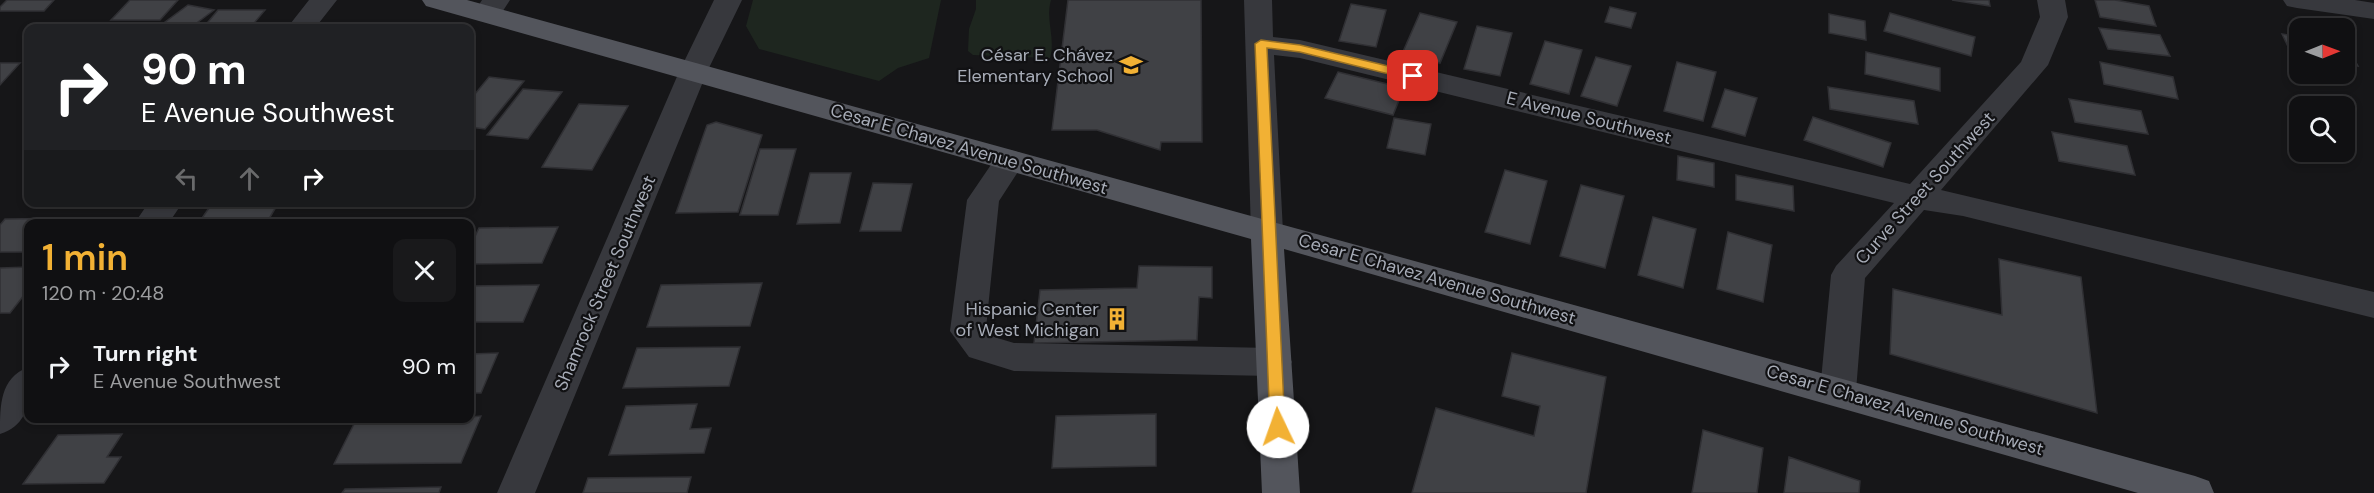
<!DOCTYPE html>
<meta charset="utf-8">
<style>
:root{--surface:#101012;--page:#19191b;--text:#f1f3f6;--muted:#9c9d9f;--line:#303032;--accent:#f2b134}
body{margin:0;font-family:"DM Sans",sans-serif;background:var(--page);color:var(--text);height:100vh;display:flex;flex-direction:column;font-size:22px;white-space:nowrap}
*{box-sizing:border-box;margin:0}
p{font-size:20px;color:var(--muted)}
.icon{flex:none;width:33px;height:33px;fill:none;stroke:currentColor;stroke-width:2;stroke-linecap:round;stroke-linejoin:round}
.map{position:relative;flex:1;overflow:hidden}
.drawer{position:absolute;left:24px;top:219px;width:450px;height:204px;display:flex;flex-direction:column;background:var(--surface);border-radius:12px;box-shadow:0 3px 9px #0003,0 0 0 2px var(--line)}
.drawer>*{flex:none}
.top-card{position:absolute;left:24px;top:24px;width:450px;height:183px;border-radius:12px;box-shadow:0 3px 9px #0003,0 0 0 2px var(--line);background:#202124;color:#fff;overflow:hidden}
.needle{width:39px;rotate:89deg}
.controls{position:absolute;left:2289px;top:18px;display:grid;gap:12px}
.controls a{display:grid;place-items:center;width:66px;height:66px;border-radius:12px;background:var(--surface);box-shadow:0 3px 9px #0003,0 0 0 2px var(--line);font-size:30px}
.pin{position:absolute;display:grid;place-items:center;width:51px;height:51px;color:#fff;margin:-26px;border-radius:12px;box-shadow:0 3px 9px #0006}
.me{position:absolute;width:66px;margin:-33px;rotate:357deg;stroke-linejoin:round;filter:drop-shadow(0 0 4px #0008)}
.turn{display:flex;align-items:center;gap:21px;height:126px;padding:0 18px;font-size:27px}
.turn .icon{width:78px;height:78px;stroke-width:2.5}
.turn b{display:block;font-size:42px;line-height:51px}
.lanes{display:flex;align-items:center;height:57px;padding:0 18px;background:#0003;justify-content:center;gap:30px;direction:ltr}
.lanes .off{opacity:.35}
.round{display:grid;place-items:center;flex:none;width:63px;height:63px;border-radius:12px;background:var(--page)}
.head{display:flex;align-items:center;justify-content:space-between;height:102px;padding:0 18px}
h1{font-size:36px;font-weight:600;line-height:45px;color:var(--accent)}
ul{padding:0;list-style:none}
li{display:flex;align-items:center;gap:18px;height:90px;padding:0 18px}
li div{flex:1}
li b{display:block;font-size:22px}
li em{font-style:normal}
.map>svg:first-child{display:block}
.green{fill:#1e261f}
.building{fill:#404145;stroke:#303034;stroke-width:1.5}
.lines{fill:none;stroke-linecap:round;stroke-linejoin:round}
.minor{fill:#37383d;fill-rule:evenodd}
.major{fill:#53555c;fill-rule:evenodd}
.route{fill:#f2b134;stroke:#9d7322;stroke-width:1.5}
.labels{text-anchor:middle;stroke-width:4.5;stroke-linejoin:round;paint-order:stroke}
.poi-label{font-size:18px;fill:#a8adb8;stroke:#111113;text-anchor:end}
.street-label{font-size:18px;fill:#a8adb8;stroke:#111113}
</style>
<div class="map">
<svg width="2374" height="493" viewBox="0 0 2374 493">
<rect width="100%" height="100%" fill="#161618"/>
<!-- green -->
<path class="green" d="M753,0H941L929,58L898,68L879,81L759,49L746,26Z
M976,0H1051C1045,20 1056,38 1050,58L973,55L968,51L969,29L976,9Z"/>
<!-- building -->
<path class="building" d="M7,0H54L44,11H0V7Z
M130,0H178L160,20H111Z
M1068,0H1201L1202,142H1161L1160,150L1097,130H1052Z
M1952,0H1989L1990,6Z
M2095,0H2115L2149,6L2156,26L2100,17Z
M1351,4L1386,10L1376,47L1339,41Z
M188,5L214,10L190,28H157Z
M1610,7L1636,13L1631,28L1605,22Z
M218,10H265L250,28H203Z
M1420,13L1457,22L1440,63L1402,54Z
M1890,13L1975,37L1971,56L1884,31Z
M1829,14L1865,21L1866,40L1829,33Z
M1477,26L1512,33L1500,76L1464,69Z
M2099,28L2160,35L2170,56L2108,49Z
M2282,34L2300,37V58L2293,57Z
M1545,41L1582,50L1569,94L1530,84Z
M2344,43H2345L2358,66L2344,64Z
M1866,52L1940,68V91L1865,74Z
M1596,57L1631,66L1617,106L1581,96Z
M1677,62L1716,72L1703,121L1664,111Z
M2100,62L2173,77L2178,99L2104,84Z
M0,63H20L0,85Z
M1338,72L1404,88L1393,115L1325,98Z
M489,77L524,81L485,129L470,127V100Z
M1828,87L1914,101L1918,124L1830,109Z
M523,89L562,92L528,139L487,135Z
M1725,89L1757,98L1745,136L1712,127Z
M2069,99L2141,111L2148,134L2075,122Z
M579,104L628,106L592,170L542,167Z
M1813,117L1891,143L1883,167L1804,140Z
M1394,118L1431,124L1425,155L1387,148Z
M716,122L762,135L738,212L676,213L707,125Z
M2052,132L2127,146L2135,175L2059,161Z
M760,149H796L778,215H740Z
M1678,156L1714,163V187L1677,180Z
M1505,170L1547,181L1530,244L1485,232Z
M810,173H851L840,223L797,224Z
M1736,175L1793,186L1794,211L1736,200Z
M873,183L912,184L901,231H860Z
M1581,185L1624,196L1605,268L1560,256Z
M213,202H279L266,224H198Z
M1653,217L1696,229L1683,288L1638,275Z
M81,218L77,224H28V252H0V225L5,219Z
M558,227L542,263L470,264V247L479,228Z
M1728,232L1772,245L1763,302L1717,289Z
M1999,259L2081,277L2097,413L1890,354L1893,289L2002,315Z
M1139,266L1212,267V298L1199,297L1197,340L1034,343L1040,290L1137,288Z
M28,267V290L10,313H0V268Z
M762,283L750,326L647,327L661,285Z
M539,285L523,322H470V286Z
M740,347L729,386L623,388L637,348Z
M498,353L481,393H470V354Z
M1512,353L1606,377L1586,493H1412L1436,408L1534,436L1540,406L1502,396Z
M697,404L690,429L711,428L704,453L609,455L626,406Z
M1156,414V466L1052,468L1056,416Z
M481,416L461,463L334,464L357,418H470V417Z
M1703,430L1763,448L1757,493H1692Z
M122,434L107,457H121L104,483L23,484L58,435Z
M1789,457L1860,481L1859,493H1784Z
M691,477L687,493H583L588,478Z
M441,487L439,493H342L345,489Z"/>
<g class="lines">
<!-- minor -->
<path class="minor" d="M309,0H337L315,28H287Z
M482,0H510L497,20L487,22L477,20L473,14Z
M714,0H742L707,72L535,493H497L679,72Z
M1244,0H1272L1273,37L1300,40L1910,184L2021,62L2040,17L2037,0H2065L2068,17L2048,65L1941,190L2374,292V318L1963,216L1924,210L1865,278L1856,391L1851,401L1838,406L1825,401L1820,391L1831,275L1836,266L1894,203L1300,58L1274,55L1283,232L1279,240L1267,244L1255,240L1251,232Z
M2283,0H2355L2374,3V19L2297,8L2287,6Z
M1010,150L1021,153L1025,161L999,201L986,328L994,337L1014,343L1274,348L1287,352L1292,362L1287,372L1274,376L1014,371L969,357L950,331L967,200L999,153Z
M149,202H183L168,224H134Z
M28,367C31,396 31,424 0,434C0,404 0,379 28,367Z"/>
<!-- major -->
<path class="major" d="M422,0H467L2195,476L2209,481L2214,493H2138L1284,249L1300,493H1262L1251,239L426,6Z"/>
</g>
<!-- route -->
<path class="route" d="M1261,40L1300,45L1413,72L1419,76L1413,80L1300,52L1267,48L1285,427L1283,432L1278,434L1272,432L1270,427L1255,44Z"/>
<!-- icons -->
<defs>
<g id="school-bare" transform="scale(1.8)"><path d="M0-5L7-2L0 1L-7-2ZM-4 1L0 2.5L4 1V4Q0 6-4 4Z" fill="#f2b134" stroke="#111113" stroke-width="2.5" paint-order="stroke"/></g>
<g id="building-bare" transform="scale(1.8)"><path d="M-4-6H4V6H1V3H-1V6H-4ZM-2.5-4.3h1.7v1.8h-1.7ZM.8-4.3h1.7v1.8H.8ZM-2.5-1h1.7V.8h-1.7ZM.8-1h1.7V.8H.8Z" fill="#f2b134" stroke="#111113" stroke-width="2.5" paint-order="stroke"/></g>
</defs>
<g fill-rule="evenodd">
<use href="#school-bare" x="1131" y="65"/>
<use href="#building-bare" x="1117" y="319"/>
</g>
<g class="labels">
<!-- poi labels -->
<g class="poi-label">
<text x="1113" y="61">César E. Chávez<tspan x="1113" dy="21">Elementary School</tspan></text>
<text x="1099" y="315">Hispanic Center<tspan x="1099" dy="21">of West Michigan</tspan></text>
</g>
<!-- street labels -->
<g class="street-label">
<text transform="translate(1589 118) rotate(14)" y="6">E Avenue Southwest</text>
<text transform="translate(969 149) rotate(16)" y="6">Cesar E Chavez Avenue Southwest</text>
<text transform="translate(1925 188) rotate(-48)" y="6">Curve Street Southwest</text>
<text transform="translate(1437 279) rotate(16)" y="6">Cesar E Chavez Avenue Southwest</text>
<text transform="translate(605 283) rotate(-67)" y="6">Shamrock Street Southwest</text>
<text transform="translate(1905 410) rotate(16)" y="6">Cesar E Chavez Avenue Southwest</text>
</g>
</g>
</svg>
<div class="controls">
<a><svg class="needle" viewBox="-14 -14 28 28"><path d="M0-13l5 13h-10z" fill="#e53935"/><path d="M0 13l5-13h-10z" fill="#9c9d9f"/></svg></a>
<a><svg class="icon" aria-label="search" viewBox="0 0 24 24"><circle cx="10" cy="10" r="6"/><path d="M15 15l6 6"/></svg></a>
</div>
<div class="pin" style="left:1413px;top:76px;background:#d93025"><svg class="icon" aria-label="arrive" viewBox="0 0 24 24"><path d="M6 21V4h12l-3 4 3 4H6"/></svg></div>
<svg class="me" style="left:1278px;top:427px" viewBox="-20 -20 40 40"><circle r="19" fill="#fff"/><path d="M0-13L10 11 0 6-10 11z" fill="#f2b134"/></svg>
<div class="top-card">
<div class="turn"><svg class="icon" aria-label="right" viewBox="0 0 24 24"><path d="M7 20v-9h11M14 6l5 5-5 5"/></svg><div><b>90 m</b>E Avenue Southwest</div></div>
<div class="lanes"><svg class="icon off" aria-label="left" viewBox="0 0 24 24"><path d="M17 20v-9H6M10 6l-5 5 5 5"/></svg><svg class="icon off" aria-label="ahead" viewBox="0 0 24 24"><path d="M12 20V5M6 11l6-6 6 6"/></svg><svg class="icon" aria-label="right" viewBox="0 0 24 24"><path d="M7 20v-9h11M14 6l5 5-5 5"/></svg></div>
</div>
<section class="drawer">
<div class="head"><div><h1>1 min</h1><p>120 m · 20:48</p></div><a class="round"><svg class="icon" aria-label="close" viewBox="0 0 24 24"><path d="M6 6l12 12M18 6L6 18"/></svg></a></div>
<ul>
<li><svg class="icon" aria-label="right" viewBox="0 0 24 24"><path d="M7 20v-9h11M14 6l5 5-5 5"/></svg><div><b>Turn right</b><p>E Avenue Southwest</p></div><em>90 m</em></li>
</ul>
</section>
</div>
